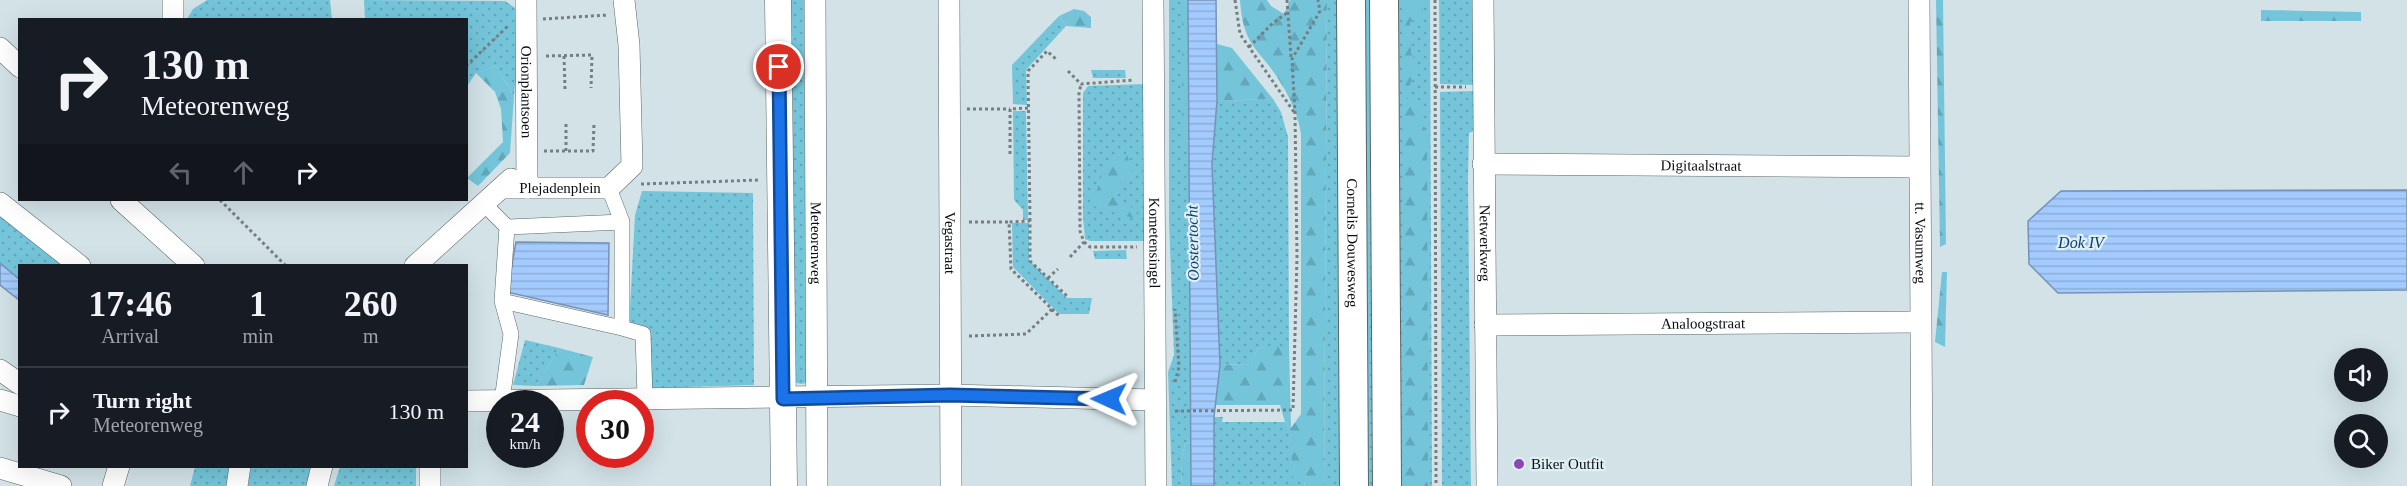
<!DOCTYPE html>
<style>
:root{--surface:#171b24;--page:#20242c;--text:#f1f3f6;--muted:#9ea1a6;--line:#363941}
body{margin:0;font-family:"Times New Roman",serif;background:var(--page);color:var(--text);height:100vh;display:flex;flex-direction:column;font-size:22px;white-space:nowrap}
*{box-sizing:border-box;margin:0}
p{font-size:20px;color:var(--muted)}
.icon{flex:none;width:33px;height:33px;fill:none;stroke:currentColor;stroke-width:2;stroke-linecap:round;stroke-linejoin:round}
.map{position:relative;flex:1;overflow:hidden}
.drawer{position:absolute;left:18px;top:264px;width:450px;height:204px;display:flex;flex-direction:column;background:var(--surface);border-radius:0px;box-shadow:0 6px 24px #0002}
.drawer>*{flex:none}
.banner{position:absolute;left:18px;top:18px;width:450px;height:183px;border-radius:0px;box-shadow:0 6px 24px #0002;background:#171b24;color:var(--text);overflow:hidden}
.fabs{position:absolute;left:2334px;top:348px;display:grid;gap:12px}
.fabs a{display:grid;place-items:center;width:54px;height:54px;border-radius:50%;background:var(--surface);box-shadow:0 6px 24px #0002;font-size:30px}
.speed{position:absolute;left:486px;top:390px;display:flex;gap:12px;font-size:30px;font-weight:700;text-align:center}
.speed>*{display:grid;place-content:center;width:78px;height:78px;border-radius:50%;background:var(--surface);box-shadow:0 6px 24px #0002;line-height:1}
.speed small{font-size:15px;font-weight:400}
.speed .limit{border:9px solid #d22;background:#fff;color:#111}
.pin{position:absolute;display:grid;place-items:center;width:51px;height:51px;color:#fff;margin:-26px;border:3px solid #fff;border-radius:50%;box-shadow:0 2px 6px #0007}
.me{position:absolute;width:66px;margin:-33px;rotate:271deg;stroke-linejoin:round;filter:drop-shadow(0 0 4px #0008)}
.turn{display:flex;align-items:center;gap:21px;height:126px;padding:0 24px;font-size:27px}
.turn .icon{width:78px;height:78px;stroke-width:2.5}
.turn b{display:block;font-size:42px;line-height:51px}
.lanes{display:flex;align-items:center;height:57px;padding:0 24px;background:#0003;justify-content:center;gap:30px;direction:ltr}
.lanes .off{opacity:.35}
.eta{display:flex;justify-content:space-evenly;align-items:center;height:102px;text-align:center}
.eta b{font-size:36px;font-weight:800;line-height:42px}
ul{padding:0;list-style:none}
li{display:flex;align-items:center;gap:18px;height:90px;padding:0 24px;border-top:2px solid var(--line)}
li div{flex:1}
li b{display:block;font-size:22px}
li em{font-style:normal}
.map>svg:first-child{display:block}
.green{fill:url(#green-dots)}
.forest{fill:url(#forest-firs)}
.water{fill:url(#water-rules);stroke:#7692b6;stroke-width:1.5}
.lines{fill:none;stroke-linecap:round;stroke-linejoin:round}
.pedestrian-casing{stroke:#57666a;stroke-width:16}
.minor-casing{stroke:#57666a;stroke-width:22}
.tertiary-casing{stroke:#57666a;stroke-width:27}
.secondary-casing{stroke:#57666a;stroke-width:30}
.path{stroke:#757f83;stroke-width:3;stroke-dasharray:3 3;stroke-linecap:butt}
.pedestrian{stroke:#fff;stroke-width:15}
.minor{stroke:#fff;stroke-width:21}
.tertiary{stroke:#fff;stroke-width:26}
.secondary{stroke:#fff;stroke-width:28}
.route-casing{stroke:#114b97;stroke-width:15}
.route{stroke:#1a73e8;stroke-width:10}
.poi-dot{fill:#8f45b7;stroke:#dff0f4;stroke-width:2}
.labels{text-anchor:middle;stroke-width:4.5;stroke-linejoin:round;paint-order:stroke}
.street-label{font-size:15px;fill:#090e10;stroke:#dff0f4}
.poi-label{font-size:15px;fill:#090e10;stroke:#dff0f4;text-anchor:start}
.water-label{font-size:16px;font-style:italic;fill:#0e3f76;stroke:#dff0f4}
</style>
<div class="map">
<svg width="2407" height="486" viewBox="0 0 2407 486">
<defs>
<pattern id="green-dots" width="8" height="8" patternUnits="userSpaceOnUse" patternTransform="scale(1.5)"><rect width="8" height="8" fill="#74c5da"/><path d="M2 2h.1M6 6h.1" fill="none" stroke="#63a8ba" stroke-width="1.8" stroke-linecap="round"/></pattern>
<pattern id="forest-firs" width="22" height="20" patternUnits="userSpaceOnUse" patternTransform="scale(1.5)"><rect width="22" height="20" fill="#74c5da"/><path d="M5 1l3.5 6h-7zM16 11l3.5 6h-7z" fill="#63a8ba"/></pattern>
<pattern id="water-rules" width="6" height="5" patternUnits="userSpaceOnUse" patternTransform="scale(1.5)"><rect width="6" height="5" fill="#a4cbfd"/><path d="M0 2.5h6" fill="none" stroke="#8cadd8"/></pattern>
</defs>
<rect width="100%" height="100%" fill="#d2e2e7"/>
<!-- green -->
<path class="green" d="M207,0H330L332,19H187L193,9Z
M364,0L505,1L514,7L521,20L514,96L496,66L476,73L467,86L466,20L365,19Z
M790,0H804L806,383L801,384L794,382Z
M1169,0H1182V141L1189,142L1191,442L1185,444L1181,461L1182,486H1172L1168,372L1174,355L1169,221Z
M1327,0H1342L1344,486H1324Z
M1361,0H1374V486H1365Z
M1393,0H1430L1432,486H1397Z
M1439,0H1473L1474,85L1440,84Z
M1059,16L1066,26L1026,70L1027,105L1013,104L1012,65Z
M1091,70H1125L1126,78H1093Z
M1144,84L1145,241H1090L1085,239L1083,217V93L1088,86Z
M1474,91V131L1469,133L1468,179L1471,486H1442L1440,92Z
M1273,99L1281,112L1288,137L1289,346H1264L1258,349L1250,364L1220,365L1212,164L1217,101Z
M1013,111H1026L1028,220H1023V210L1014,200Z
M642,191L753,193L754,385L650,388L647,328L629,327L635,215Z
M0,212L69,265L20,266L19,293L0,277Z
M1012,223H1029V260L1067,298H1092L1089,314H1059L1013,267Z
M1126,250L1127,259H1095L1093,251Z
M525,340L559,348L536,386L513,385Z
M1214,417H1223L1222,422H1285L1290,429L1305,486H1214Z
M195,467H235L232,486H190Z
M251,467H315L310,486H248Z
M340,467H416V486H334Z"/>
<!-- forest -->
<path class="forest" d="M1182,0H1188L1189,142L1182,141Z
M1240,0H1267L1271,6L1284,14L1290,0H1327L1324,486H1305L1304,482L1293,481L1290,429L1285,422L1280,405H1215L1220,365L1250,364L1258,349L1264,346H1289L1291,428L1301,414V134C1297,108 1285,88 1270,67C1263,58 1255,50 1250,41C1243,28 1241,14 1240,0Z
M1402,0H1423L1422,16L1410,22L1411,53L1417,63L1406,98L1422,108L1427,148L1428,486H1405Z
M1936,0H1943L1946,244L1940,247Z
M1074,9L1084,11L1091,17V28L1066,26L1059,16Z
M2261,10L2361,12V21H2261Z
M1217,44L1232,48L1273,99L1217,101Z
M496,66L514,96L510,153L478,186L467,178L503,142L501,109L495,92L476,73Z
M1127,154L1135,182L1121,181L1113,197L1137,210L1136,219L1093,206L1090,199L1097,190L1105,165Z
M1942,272H1947L1945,347L1935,342Z
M559,348L593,357L584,385L536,386Z
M1191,442V486H1182L1181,461L1185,444Z"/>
<!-- water -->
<path class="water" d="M1188,0H1216L1217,101L1212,164L1220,365L1214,417V486H1191Z
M2407,190V290L2058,293L2029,264L2028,221L2061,191Z
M516,242L609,243L608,315L507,292Z
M0,263L19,279V300L0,285Z"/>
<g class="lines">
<!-- pedestrian casing -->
<g class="pedestrian-casing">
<path id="pedestrian" d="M609,188L622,222V328L643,334L645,398
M483,203L507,227L622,222
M502,301L622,328
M502,401L511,334L502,301L507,227"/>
</g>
<!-- minor casing -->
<g class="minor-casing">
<g id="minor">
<path id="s1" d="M526,0L527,188"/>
<path id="s2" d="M815,0L817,486"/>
<path id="s3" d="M949,0L951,486"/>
<path id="s4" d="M1153,0L1156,486"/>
<path id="s5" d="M1483,0L1487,486"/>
<path id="s6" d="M1919,0L1922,486"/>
<path d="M173,20V0"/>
<path d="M0,48L20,67"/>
<path id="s7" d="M1483,164L1919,167"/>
<path id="s8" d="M502,188H609L632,166L629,45L624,0"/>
<path d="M121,200L194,266"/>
<path d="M0,203L80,266"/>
<path d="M415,266L511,179"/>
<path id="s9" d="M1485,325L1920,322"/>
<path d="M0,370L20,384"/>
<path d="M0,400L20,406"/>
<path d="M466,401L950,395L1155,400"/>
<path d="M430,466V486"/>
<path d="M0,468L61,486"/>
<path d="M113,486L119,466"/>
<path d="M237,486L240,466"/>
<path d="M317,486L322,466"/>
</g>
</g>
<!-- tertiary casing -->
<g class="tertiary-casing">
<path id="tertiary" d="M778,0L784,486"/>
</g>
<!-- secondary casing -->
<g class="secondary-casing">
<g id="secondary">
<path id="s10" d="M1351,0L1354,486"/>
<path d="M1384,0L1387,486"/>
</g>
</g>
<!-- path -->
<path class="path" d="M1235,0L1240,34L1294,112
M1287,0L1291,57
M1435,0L1436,486
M543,19L608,15
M1249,47L1273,23L1288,12
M546,56L592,55L591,88
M564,56L565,89
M466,66L508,26
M1068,71L1081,84L1134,80
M1435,87H1466
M967,109H1010
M544,151H593L594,123
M566,151V123
M1010,154V109L1028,108
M641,184L760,180
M220,200L286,266
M1030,221L1028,71L1047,51L1057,60
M969,222H1009
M1084,242L1090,247H1137
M1070,257L1084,242L1080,231L1079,93L1081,84
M1048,278L1058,269
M1052,309L1059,316
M969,336L1026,334L1052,309L1011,269L1009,222L1030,221V261L1068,297
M1175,382L1179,367L1175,309
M1175,411L1293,410L1297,257L1295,113L1292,59L1320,11L1318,0"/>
<!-- pedestrian -->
<use href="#pedestrian" class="pedestrian"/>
<!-- minor -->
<use href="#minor" class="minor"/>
<!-- tertiary -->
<use href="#tertiary" class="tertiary"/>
<!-- secondary -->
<use href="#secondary" class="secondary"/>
</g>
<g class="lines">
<!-- route casing -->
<g class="route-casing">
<path id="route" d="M779,67L783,399L950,395L1109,399"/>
</g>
<!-- route -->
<use href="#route" class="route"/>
</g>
<!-- markers -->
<circle class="poi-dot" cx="1519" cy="464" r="6"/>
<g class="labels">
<!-- street labels -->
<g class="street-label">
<text dy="5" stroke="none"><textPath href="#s1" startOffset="92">Orionplantsoen</textPath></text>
<text dy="5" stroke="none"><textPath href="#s7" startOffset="218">Digitaalstraat</textPath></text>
<text dy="5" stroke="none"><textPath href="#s8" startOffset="58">Plejadenplein</textPath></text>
<text dy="5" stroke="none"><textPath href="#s2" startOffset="243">Meteorenweg</textPath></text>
<text dy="5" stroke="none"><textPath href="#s3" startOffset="243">Vegastraat</textPath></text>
<text dy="5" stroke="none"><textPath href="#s4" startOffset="243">Kometensingel</textPath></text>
<text dy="5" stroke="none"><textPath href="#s10" startOffset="243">Cornelis Douwesweg</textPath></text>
<text dy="5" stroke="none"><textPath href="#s5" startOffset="243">Netwerkweg</textPath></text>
<text dy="5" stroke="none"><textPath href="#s6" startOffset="243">tt. Vasumweg</textPath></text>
<text dy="5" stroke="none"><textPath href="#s9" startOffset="218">Analoogstraat</textPath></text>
</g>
<!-- poi labels -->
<g class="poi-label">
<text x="1531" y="469">Biker Outfit</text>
</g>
<!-- water labels -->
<g class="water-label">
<text x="2081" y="248">Dok IV</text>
<text transform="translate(1192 243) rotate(-91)" y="6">Oostertocht</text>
</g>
</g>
</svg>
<div class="fabs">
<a><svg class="icon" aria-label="sound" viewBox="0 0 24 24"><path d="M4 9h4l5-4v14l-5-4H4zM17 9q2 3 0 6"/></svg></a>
<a><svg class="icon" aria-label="search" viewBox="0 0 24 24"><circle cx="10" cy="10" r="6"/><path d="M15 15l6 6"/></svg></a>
</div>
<div class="speed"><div>24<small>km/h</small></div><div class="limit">30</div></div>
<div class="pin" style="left:779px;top:67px;background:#d93025"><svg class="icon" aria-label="arrive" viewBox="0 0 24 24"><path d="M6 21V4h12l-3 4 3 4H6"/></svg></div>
<svg class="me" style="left:1109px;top:399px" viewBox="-20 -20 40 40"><path d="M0-17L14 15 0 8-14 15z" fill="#1a73e8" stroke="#fff" stroke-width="4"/></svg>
<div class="banner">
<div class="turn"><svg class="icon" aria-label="right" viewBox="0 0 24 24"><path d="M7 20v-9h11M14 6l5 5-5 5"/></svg><div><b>130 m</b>Meteorenweg</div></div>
<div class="lanes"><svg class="icon off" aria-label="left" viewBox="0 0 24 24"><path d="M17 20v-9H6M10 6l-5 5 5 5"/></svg><svg class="icon off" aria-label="ahead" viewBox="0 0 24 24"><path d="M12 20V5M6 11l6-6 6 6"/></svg><svg class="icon" aria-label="right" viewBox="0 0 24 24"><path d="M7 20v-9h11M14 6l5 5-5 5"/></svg></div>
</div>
<section class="drawer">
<div class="eta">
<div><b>17:46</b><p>Arrival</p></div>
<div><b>1</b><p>min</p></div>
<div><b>260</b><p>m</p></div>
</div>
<ul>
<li><svg class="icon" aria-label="right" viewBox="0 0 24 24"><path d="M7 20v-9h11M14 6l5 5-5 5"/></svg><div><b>Turn right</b><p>Meteorenweg</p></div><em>130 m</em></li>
</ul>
</section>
</div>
